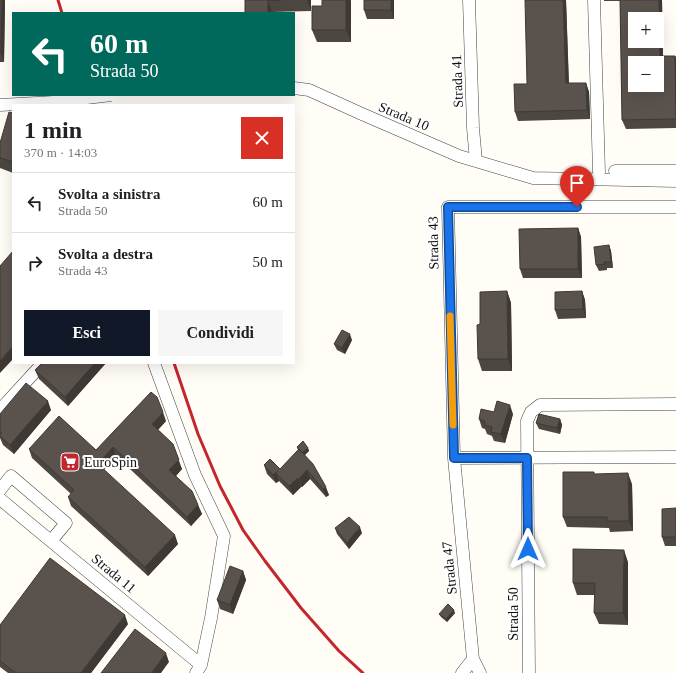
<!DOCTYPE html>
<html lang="it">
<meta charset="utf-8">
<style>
:root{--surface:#fff;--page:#f6f6f6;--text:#202124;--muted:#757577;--line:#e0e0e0;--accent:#111827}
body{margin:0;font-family:Georgia,serif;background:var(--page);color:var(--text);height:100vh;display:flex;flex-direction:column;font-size:15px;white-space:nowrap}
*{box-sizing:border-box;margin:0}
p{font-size:13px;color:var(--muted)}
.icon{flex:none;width:22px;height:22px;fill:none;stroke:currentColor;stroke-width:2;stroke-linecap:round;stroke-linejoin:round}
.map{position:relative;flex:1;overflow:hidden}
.panel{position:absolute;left:12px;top:104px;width:283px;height:260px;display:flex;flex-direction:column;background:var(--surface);border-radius:0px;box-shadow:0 4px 16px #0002}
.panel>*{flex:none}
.top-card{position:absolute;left:12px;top:12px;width:283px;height:84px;border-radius:0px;box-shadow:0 4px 16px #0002;background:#00695c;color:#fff;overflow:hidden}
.fabs{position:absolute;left:628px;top:12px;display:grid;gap:8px}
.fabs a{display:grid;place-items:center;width:36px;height:36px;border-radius:0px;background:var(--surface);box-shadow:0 4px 16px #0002;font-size:20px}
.pin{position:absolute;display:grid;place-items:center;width:34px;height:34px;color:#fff;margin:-41px -17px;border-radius:50% 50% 50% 0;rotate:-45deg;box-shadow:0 0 4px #0007}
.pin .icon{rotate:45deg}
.me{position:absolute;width:44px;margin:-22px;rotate:0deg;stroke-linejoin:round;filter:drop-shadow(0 0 3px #0008)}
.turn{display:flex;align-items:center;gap:14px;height:84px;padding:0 12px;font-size:18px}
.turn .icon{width:52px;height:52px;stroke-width:2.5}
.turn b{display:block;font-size:28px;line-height:34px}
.round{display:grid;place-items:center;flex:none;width:42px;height:42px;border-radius:0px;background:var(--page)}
.headline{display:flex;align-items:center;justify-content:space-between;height:68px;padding:0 12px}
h1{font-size:24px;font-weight:800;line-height:30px}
.primary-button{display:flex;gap:8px;margin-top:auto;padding:8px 12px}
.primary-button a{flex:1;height:46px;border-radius:0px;background:var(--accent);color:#fff;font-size:16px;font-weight:800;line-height:46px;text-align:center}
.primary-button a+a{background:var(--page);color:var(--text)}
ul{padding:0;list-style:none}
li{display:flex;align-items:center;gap:12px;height:60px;padding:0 12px;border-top:1px solid var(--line)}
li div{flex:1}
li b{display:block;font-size:15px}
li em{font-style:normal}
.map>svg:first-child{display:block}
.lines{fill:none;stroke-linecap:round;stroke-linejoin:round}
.minor-casing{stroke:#444;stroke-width:13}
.minor{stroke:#fff;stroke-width:12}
.rail{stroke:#c4262e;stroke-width:3}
.minor-bridge-casing{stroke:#444;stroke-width:13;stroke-linecap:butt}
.minor-bridge{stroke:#fff;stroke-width:12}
.wall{fill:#4d4742}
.shaded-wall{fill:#3f3936}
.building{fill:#5a524d;stroke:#3f3936;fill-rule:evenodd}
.route-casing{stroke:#114b97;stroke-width:10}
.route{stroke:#1a73e8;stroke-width:7}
.slow{stroke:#f59e0b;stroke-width:7}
.labels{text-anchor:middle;stroke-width:4;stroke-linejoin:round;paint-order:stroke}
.street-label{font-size:14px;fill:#111;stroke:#fff}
.poi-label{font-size:14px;fill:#111;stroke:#fff;text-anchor:start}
</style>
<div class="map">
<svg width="676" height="673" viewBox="0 0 676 673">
<rect width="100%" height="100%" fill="#fffdf5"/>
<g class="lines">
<!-- minor casing -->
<g class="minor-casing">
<path id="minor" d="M469,0L473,128L476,161
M594,0L599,172
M294,88L309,90L362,114L459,156L533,178L676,181
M0,105L54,102
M615,171H676
M154,363L195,475L224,536L211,618L201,665
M0,410L43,363
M454,458L676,457
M0,490L11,476L66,523L51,541
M0,499L201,665L196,673
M462,673L473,659
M480,673L473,659L454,458L448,207H676
M529,673L527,421L531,412L540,405L676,404"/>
</g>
<!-- minor -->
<use href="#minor" class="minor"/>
<!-- rail -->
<path class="rail" d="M58,0L62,13
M87,95L90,105
M174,363L198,434L220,486L243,530L265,561L301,608L339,651L363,673"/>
<!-- minor-bridge casing -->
<g class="minor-bridge-casing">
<path id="minor-bridge" d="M54,102L111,95"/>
</g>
<!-- minor-bridge -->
<use href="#minor-bridge" class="minor-bridge"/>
</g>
<!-- wall -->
<path class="wall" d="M0,0H5L4,62H0Z
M245,0H311V11L272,12V13H245Z
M322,0H351V42H317L312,30L322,6Z
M394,0V19H367L364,10Z
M566,0L569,83H586L589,92L590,119L518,121L515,112Z
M604,0H662L663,56H675L676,58V128L626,129L622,120L620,1H604Z
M13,113V173L0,168V143Z
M578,228L581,237L582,278H523L520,269Z
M609,245L611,251L613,268H607V270L599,271L596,265Z
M507,291L511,303L512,371H482L478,359L480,324Z
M582,291L585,300L586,318L558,319L555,310Z
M352,340L345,354L337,350L334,344Z
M106,363L68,406L39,379L35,370Z
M51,410L14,454L3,445L0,438V414Z
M494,412L513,414L505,443L494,441L492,436L487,434L485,429L482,428L479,419Z
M560,419L562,425L560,434L539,429L536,423Z
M166,421L158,430L182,469L176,476L198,505L202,514L191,526L116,456L104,470L178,544L148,576L71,506L68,497L71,494L32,458L29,449L96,450Z
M297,447L308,448L309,451L304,455L329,495L326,497L310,479L302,487H301L293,495L279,481L276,483L267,474L264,465L280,469L298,450Z
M595,474L632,484L633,531L610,532L609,528L567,527L563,517Z
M676,508V546H665L662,537Z
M335,528L362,533L349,549L337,534Z
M628,562V625L599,624L594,613L595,595H577L573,583Z
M243,571L246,580L233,614L220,609L217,600Z
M455,613L447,622L441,617L439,614Z
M128,624L91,673H8L0,667V625Z"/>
<!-- shaded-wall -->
<path class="shaded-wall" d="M2,0H5L4,62L1,53Z
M268,0L272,12V13H268Z
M307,0H311V11Z
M346,0H351V42L346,30Z
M391,0H394V19L391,10Z
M563,0H566L569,92L566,83Z
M659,0H662L663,65L660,56Z
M675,56L676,58V104Z
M586,83L589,92L590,119L587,110Z
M578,228L581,237L582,278L578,269Z
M609,245L611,251L613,268L611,262Z
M507,291L511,303L512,371L508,359Z
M582,291L585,300L586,318L583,309Z
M350,334L352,340L345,354L342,348Z
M13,346V359L0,373V361Z
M95,363H106L68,406L65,397Z
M48,401L51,410L14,454L10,445Z
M510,405L513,414L505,443L501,434Z
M163,412L166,421L155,433L152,424Z
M560,419L562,425L560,434L557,428Z
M173,444L182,469L173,479L169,470Z
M113,447L116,456L101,473L98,464Z
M308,448L309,451L304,456L302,453Z
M307,470L310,479L302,487L299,479Z
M278,471L276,473L279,481L276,483L273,475Z
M628,473L632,484L633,531L629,521Z
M298,478L301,487L293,495L289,486Z
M326,487L329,495L326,497L323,489Z
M198,505L202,514L191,526L187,517Z
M360,527L362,533L349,549L347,543Z
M175,535L178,544L148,576L145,567Z
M624,550L628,562V625L623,613Z
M243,571L246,580L233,614L230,605Z
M454,610L455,613L447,622L446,619Z
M125,615L128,624L91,673H81Z
M166,653L169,662L161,673H151Z"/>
<!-- building -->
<path class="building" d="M0,0H2L1,53H0Z
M245,0H281H268V13H245Z
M322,0H346V30H312V6H322Z
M364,0H391V10H364Z
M525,0H563L566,83H586L587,110L515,112L514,84H527Z
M620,0H659L660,56H675L676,119L622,120ZM635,19H657V41H635ZM635,63H657V85H635Z
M9,112L13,113V162L0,158V143Z
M578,228V269H520L519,229Z
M609,245L611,262H604L605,264L596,265L594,247Z
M13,251V346L0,361V266Z
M507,291L508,359H478L477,325L480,324V292Z
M582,291L583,309L555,310V292Z
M342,330L350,334L342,348L334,344Z
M42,363H95L65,397L35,370Z
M26,383L48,401L10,445L0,436V435L2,433L0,432V414Z
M151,392L157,397L163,412L152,424L173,444L179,460L169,470L192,491L198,505L187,517L113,447L98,464L175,535L145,567L68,497L74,490L29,449L59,416L96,450Z
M497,401L510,405L501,434L491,432L492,427L484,425L485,421L479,419L481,409L494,412Z
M539,414L560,419L557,428L536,423Z
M303,441L308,448L302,453L297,447Z
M299,449L313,464L326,487L323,489L307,470L299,479L298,478L289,486L276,473L278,471L273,475L264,465L270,459L280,469Z
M563,472H594V474L628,473L629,521H607V517H563Z
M676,508V537H662V509Z
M349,517L360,527L347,543L335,528Z
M573,549L624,550L623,613H594L595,583H573Z
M50,558L125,615L81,673H16L0,661V625Z
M230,566L243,571L230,605L217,600Z
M448,604L454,610L446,619L439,614Z
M135,629L166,653L151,673H101Z"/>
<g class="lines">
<!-- route casing -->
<g class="route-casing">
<path id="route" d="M528,549L527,458H454L448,207H577"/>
</g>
<!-- route -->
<use href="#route" class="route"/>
<!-- slow -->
<path class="slow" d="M450,316L453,425"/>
</g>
<!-- icons -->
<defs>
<g id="supermarket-square" transform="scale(1)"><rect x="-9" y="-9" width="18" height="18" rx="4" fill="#c4262e" stroke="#fff"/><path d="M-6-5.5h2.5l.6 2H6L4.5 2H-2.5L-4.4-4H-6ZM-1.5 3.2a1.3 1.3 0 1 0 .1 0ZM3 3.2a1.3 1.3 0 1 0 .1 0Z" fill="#fff"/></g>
</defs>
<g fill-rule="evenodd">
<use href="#supermarket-square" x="70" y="462"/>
</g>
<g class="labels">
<!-- street labels -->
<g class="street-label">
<text transform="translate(457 81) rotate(-92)" y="5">Strada 41</text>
<text transform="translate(404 116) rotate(23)" y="5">Strada 10</text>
<text transform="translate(433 243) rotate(-91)" y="5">Strada 43</text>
<text transform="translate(449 568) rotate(-96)" y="5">Strada 47</text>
<text transform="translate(114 573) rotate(40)" y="5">Strada 11</text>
<text transform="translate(513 614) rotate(-90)" y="5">Strada 50</text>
</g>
<!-- poi labels -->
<g class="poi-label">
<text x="84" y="467">EuroSpin</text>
</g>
</g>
</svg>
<div class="fabs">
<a>+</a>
<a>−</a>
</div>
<div class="pin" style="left:577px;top:207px;background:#d93025"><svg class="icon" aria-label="arrive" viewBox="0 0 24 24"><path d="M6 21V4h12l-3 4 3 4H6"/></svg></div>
<svg class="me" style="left:528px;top:549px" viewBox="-20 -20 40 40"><path d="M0-17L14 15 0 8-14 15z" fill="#1a73e8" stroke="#fff" stroke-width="4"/></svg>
<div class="top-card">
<div class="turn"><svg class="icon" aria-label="left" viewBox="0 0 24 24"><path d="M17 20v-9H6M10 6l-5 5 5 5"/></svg><div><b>60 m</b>Strada 50</div></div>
</div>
<section class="panel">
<div class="headline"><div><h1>1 min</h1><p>370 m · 14:03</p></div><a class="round" style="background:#d93025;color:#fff"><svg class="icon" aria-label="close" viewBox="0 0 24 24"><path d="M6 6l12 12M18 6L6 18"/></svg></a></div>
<ul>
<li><svg class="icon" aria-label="left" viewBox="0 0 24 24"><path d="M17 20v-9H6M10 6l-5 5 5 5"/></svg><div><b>Svolta a sinistra</b><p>Strada 50</p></div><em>60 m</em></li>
<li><svg class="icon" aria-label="right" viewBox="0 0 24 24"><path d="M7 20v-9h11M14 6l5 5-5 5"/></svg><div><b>Svolta a destra</b><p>Strada 43</p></div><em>50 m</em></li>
</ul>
<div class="primary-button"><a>Esci</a><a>Condividi</a></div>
</section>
</div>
